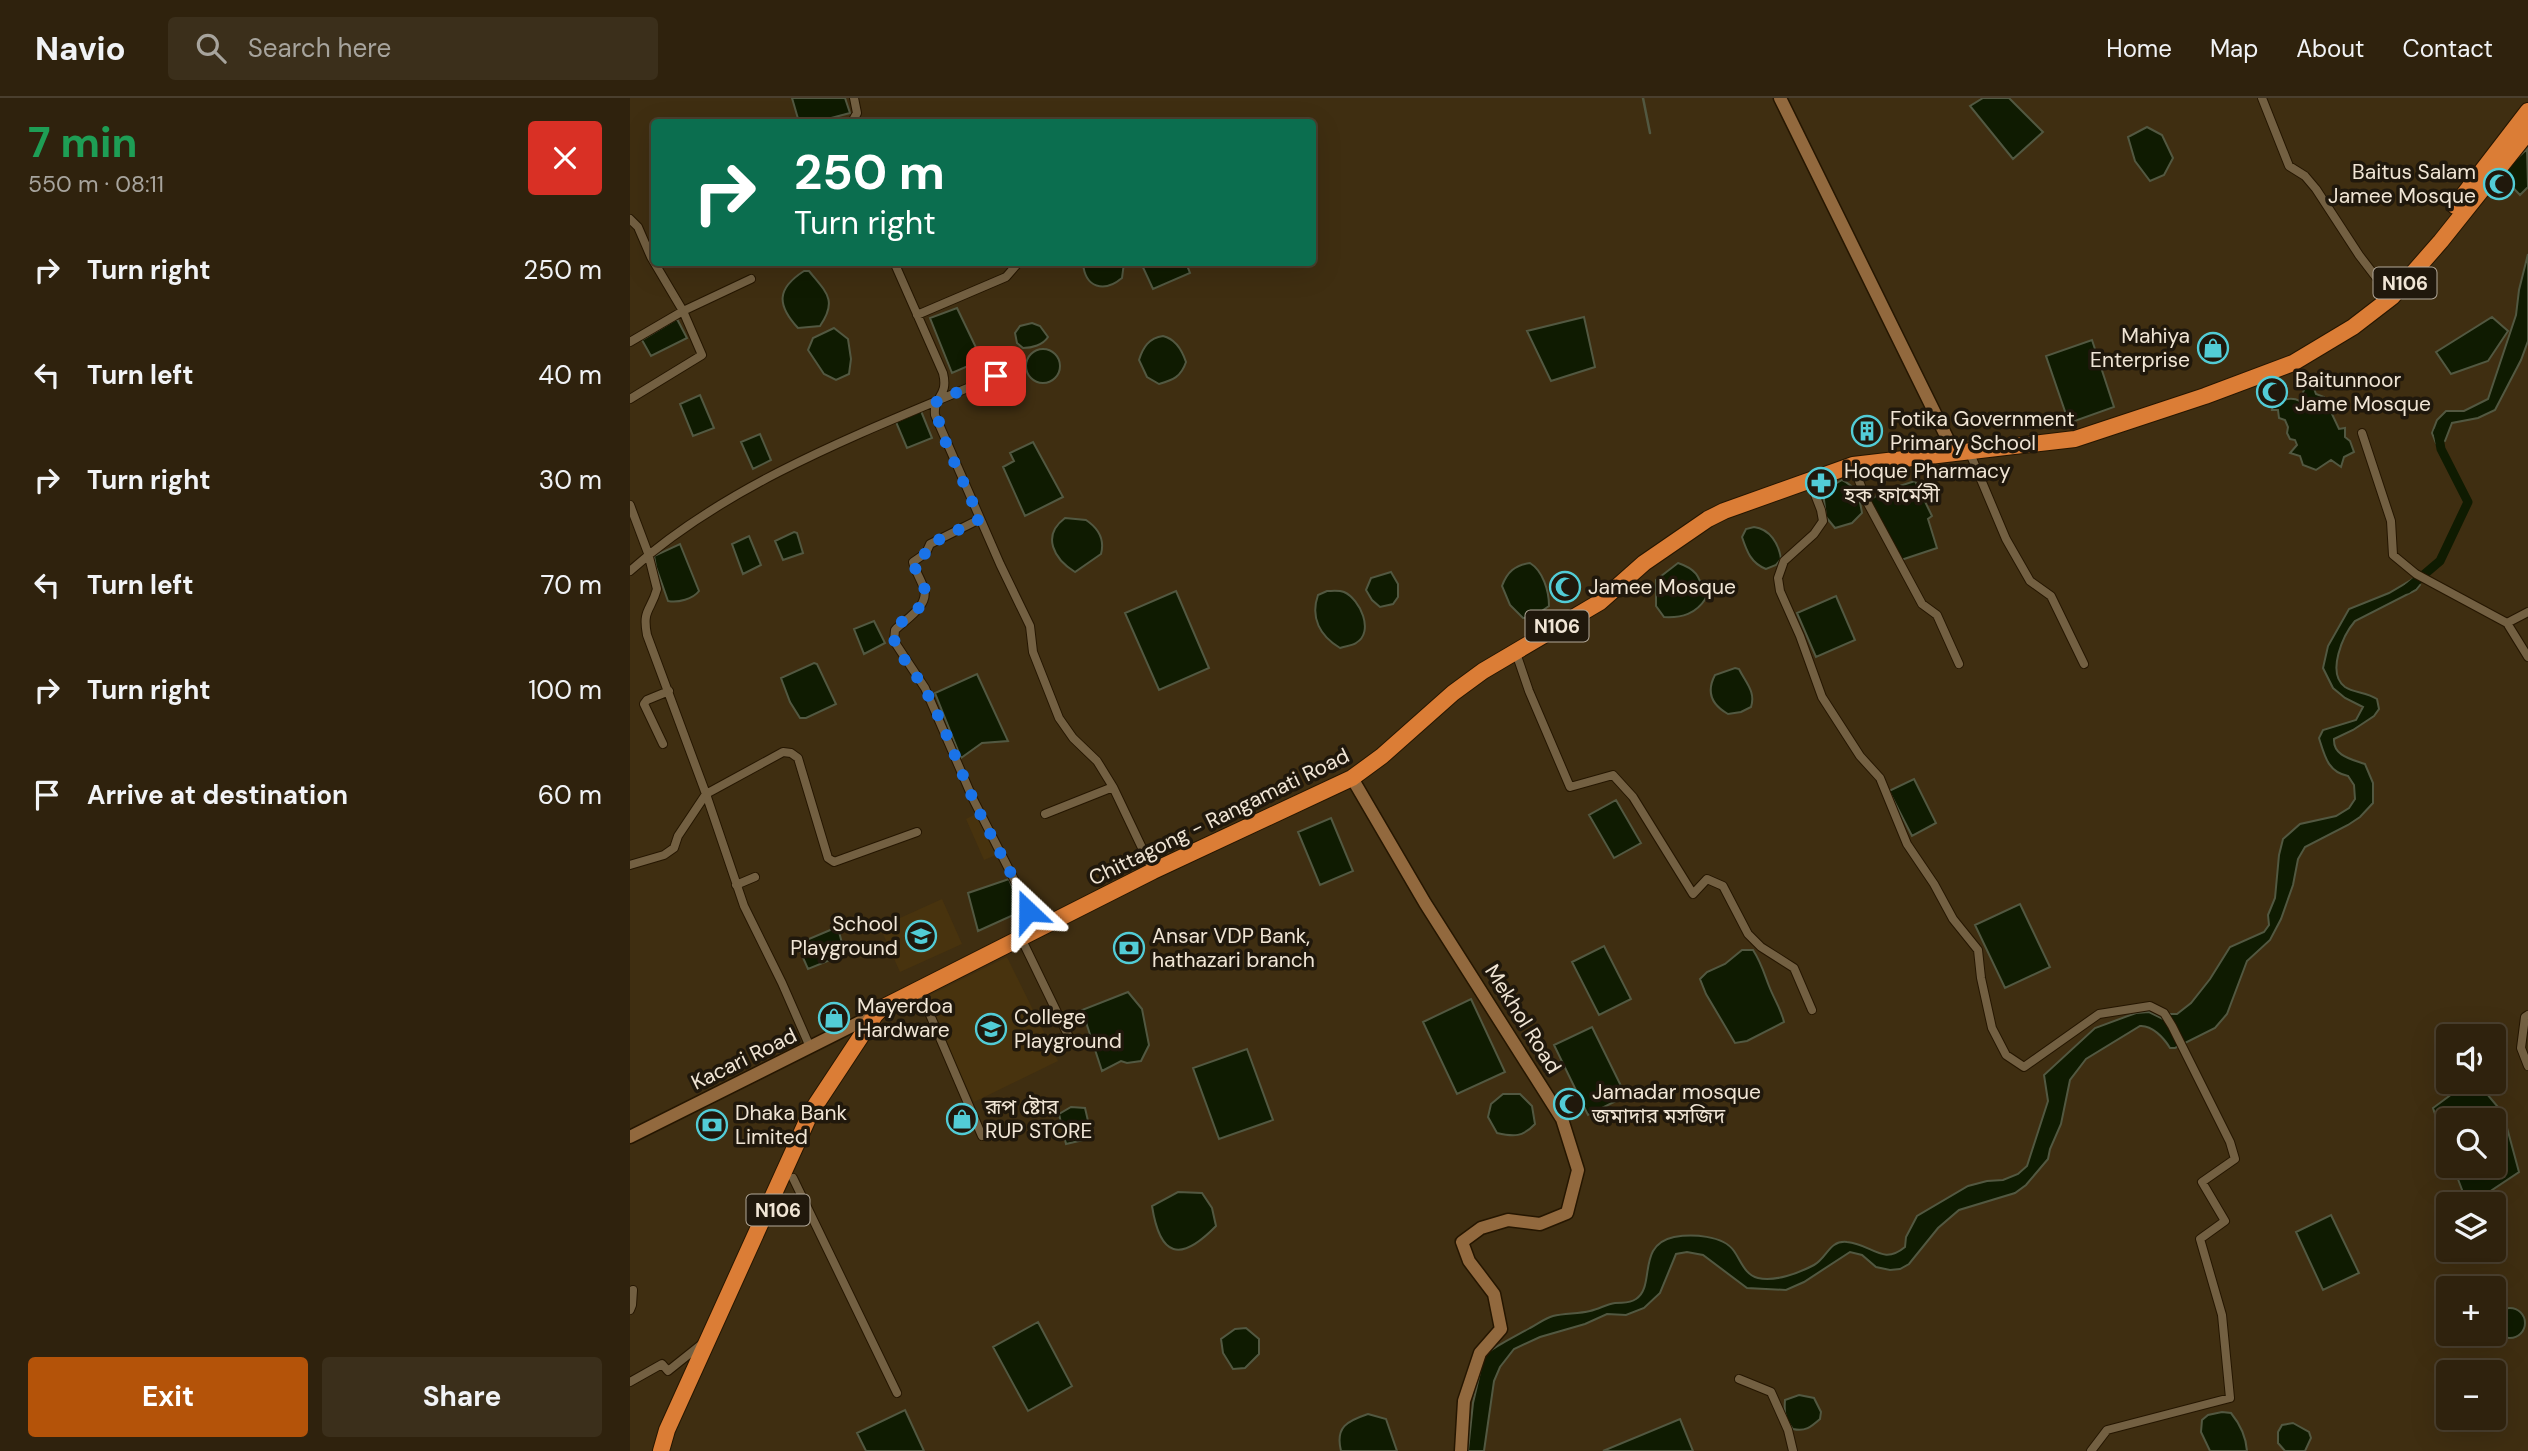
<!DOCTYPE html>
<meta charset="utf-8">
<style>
:root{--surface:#2f220d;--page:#3b2f1b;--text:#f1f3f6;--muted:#a7a49d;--line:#4a3f2e;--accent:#b45309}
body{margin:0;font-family:"DM Sans","Noto Sans Bengali",sans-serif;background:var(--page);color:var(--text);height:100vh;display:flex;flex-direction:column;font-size:26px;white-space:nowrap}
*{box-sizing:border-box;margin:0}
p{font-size:23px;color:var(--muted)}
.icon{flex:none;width:38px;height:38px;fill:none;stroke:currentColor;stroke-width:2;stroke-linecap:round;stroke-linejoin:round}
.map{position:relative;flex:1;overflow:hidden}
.details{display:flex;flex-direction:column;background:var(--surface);width:630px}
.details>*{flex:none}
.banner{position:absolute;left:21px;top:21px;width:665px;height:147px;border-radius:7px;box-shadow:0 7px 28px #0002,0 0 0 2px var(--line);background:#0b6e4f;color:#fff;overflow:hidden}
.tools{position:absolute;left:1806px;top:926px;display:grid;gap:14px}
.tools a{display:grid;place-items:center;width:70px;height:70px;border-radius:7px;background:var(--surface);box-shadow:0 7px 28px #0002,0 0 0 2px var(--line);font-size:35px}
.pin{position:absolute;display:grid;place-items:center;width:60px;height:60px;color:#fff;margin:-30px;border-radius:14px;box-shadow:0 4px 10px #0006}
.me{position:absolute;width:77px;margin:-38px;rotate:337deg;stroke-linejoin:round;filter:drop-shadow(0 0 5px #0008)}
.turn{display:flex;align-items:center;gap:24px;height:147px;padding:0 28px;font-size:32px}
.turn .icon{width:91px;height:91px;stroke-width:2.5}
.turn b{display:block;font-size:49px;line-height:60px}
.round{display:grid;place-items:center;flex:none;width:74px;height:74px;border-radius:7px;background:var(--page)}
.head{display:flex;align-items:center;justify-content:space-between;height:119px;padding:0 28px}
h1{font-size:42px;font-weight:700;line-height:52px;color:#1e9e55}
.action{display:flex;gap:14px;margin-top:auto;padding:14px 28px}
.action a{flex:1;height:80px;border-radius:7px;background:var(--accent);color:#fff;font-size:28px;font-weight:700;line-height:80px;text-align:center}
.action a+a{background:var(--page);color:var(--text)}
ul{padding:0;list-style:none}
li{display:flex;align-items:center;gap:21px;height:105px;padding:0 28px}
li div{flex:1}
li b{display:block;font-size:26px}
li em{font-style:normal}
header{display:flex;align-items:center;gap:42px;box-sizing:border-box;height:98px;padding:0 35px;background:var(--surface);border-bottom:2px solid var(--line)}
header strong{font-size:33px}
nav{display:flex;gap:38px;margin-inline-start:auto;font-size:24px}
.search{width:490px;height:63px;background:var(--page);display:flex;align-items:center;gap:18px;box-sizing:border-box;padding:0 24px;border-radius:7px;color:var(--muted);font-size:26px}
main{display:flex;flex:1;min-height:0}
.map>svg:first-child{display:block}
.built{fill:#48330e}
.water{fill:#0f1b01;stroke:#525841;stroke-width:2}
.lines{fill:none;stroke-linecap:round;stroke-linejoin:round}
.stream{stroke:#525841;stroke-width:2.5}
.canal{stroke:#0f1b01;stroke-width:9}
.street-casing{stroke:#251600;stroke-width:10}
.secondary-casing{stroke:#251600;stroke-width:15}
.highway-casing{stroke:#251600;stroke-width:18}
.street{stroke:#736042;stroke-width:8}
.secondary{stroke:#92693e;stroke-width:12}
.highway{stroke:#db7d36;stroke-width:16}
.route{stroke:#1a73e8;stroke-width:12;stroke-dasharray:0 21.6}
.labels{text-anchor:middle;stroke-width:7;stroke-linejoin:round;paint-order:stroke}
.shield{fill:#20180c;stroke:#b2a899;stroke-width:2}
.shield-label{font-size:19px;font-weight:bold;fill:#f0e5d5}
.poi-label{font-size:21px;fill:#f0e5d5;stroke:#20180c;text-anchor:start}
.street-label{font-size:21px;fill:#f0e5d5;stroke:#20180c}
</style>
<header>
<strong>Navio</strong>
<div class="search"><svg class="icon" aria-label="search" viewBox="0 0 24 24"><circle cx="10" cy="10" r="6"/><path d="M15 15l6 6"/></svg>Search here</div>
<nav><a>Home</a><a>Map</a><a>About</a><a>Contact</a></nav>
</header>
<main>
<section class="details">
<div class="head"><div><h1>7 min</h1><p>550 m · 08:11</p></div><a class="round" style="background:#d93025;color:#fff"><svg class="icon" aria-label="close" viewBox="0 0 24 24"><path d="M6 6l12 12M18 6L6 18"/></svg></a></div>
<ul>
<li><svg class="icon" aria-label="right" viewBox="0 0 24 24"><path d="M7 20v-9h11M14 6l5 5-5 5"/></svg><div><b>Turn right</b></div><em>250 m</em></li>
<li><svg class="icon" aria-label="left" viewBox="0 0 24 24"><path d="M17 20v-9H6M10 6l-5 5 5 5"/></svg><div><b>Turn left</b></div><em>40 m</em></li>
<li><svg class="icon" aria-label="right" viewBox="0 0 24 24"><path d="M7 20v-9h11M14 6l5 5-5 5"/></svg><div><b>Turn right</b></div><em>30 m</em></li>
<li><svg class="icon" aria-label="left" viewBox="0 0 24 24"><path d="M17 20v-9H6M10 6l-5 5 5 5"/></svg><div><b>Turn left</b></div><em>70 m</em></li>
<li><svg class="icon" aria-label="right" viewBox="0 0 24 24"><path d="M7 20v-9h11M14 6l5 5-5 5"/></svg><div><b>Turn right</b></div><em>100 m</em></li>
<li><svg class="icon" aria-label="arrive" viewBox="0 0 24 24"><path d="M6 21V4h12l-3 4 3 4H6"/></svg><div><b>Arrive at destination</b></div><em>60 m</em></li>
</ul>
<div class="action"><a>Exit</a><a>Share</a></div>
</section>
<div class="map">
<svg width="1898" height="1353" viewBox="0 0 1898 1353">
<rect width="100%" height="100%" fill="#3f2e11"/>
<!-- built -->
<path class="built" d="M348,715L366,757L354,762L336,721Z
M312,801L332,846L270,874L250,829Z
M377,859L428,963L344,1004L294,900Z"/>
<!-- water -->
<path class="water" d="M162,0H215L220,15L186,24H169Z
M1353,0H1379L1413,34L1383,61L1340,8Z
M1517,29L1532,37L1543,60L1534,77L1520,83L1505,63L1498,39Z
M1897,51L1898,89L1890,97L1870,76Z
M1898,156V243L1891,262L1865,312L1848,320L1822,325L1815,343L1806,345L1802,335L1807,322L1816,313H1834L1858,301L1886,217L1889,192Z
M453,165H494L492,180C474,195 455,190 453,165Z
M511,165H556L560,175L523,191Z
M174,173H179C196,194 208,202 190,228L168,230C147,207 146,191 174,173Z
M327,210L352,262L322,275L300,220Z
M954,219L965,269L921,283L897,233Z
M1862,219L1878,233L1858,263L1821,276L1806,254Z
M47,221L57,240L21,258L12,242Z
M402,225L410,228L418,239C413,247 402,250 393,250L387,245L385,235L390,228Z
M204,230L218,241L221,261L219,276L206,282L194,276L178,252L183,240Z
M533,238C546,241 552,252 556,264C551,279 543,282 529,286L517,279L509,262C513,249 519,240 533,238Z
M1462,242L1484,309L1439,325L1416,258Z
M396 268a17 17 0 1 1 34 0a17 17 0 1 1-34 0Z
M1677,283L1682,285L1686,296L1694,299L1709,331L1715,330V339L1720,343L1724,354L1714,359L1711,369L1701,362L1686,372L1673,367L1670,358L1660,355L1667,347L1665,342L1660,341L1657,335L1658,329L1655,322L1649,320L1648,312H1642L1643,307C1653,302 1660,298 1670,303Z
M70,297L84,330L63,338L50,306Z
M291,313L302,340L277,350L266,324Z
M130,336L141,362L123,371L111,344Z
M403,344L433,399L395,418L373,369L384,363L380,355Z
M1212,382C1226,388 1230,401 1232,415L1222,425L1205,430L1196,419L1193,393Z
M1285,383L1302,418L1298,421L1307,450L1271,462L1240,402L1254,393Z
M435,420L456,422C468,430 475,441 471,456L445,474C424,461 411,438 435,420Z
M1124,429C1140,431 1149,446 1151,461L1146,467L1136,471C1121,465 1117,454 1112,439L1116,431Z
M164,434L167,435L173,455L153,462L145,443Z
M119,438L131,467L113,476L102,446Z
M50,446L69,493C63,501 48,505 38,503L26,469L24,458Z
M900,465C913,473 919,493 919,508L903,519L893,520L880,507L872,488C877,474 885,467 900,465Z
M1048,465C1069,472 1069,480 1076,500C1066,516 1052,520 1034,519L1026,508V482Z
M761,474L768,486V499L763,506L750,509L742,502L736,492L741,480Z
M1783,481L1790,487L1786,492L1725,523C1713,537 1696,575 1715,589C1724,595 1737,594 1747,601L1749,611L1744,618L1723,632L1704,641C1703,658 1721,661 1735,666L1743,685V705L1730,719L1718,727L1675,749L1668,761L1663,787L1651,821L1640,842L1617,863L1597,916L1585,930L1545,950H1540C1534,940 1522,927 1510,928L1456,961L1440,982L1431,1026L1420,1051L1418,1061L1396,1087L1385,1095L1329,1112L1308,1130L1279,1166L1270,1171L1260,1172L1246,1169L1232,1157L1220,1154L1174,1184L1156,1192L1117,1190L1073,1157L1057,1154L1046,1156L1030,1195L1014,1210L996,1217L977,1216L955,1226L910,1239L884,1251L870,1269L864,1283L854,1353H838L843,1305L854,1257C869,1246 884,1239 900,1230C908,1226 915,1220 923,1218C935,1215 948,1216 960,1213C969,1211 977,1206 985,1205C993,1204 999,1206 1006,1201C1026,1188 1006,1147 1044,1139C1062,1136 1093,1137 1104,1153C1111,1163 1115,1177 1128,1180C1145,1184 1169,1175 1184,1167C1197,1160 1199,1142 1217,1144C1242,1146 1252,1168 1275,1149L1276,1139L1287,1118L1338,1088L1357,1083L1373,1082L1388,1076L1397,1068L1418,1003L1414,977L1465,930L1506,915L1519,914L1533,921L1538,916H1547L1561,905L1580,881L1600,849L1634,834L1639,827L1638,817L1645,800L1649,757L1653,741L1670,726L1706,718L1719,710L1725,701L1724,687L1718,678C1698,674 1695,659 1689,640L1693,632L1726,622L1733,609L1715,600L1703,590L1693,570L1698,548L1719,511L1759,495Z
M546,493L579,570L529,592L495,515Z
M697,493C702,493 709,492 714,494C730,501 745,534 726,545C722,548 714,548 710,550C690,538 680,520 688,497Z
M1206,498L1225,542L1186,559L1167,515Z
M244,523L255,545L234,556L224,531Z
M184,565L187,566L206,606L176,620H170L160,604L151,580Z
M1105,570L1109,571C1116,585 1126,594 1121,609L1111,614L1098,616C1082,607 1076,594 1085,577Z
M347,576L378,643L352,645L331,660L305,595Z
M1284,681L1306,725L1282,738L1259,693Z
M986,702L1011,745L984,760L959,717Z
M701,720L723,773L690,787L668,734Z
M379,781L392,813L348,833L338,795Z
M1390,806L1420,869L1375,890L1345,827Z
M205,830L209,834L215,856L178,871L167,846Z
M974,848L1001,901L969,917L942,864Z
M1112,852H1123C1131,864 1134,875 1139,888C1144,901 1151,911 1154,924L1117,943L1105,945L1076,896L1070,881L1077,874L1095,866Z
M498,894L512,911L519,947L511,963L497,965L491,963L472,973L452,912Z
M841,901L875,974L827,996L793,924Z
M962,929L996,998L958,1017L924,947Z
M617,951L643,1022L589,1041L563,970Z
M873,996H890L902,1008L905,1026C893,1039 884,1039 867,1035L858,1019L861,1006Z
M1822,996H1857L1873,1015L1889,1074L1859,1094L1834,1097L1823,1068H1864V1022H1818V1054L1803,1010Z
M441,1009L455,1010L462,1040L436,1046L429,1016Z
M548,1094L572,1095L582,1110L586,1128C550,1165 530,1159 522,1108Z
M1701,1117L1729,1175L1693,1192L1666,1134Z
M1865 1225a15 15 0 1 1 30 0a15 15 0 1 1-30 0Z
M408,1224L442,1288L398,1313L363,1249Z
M616,1230L629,1241V1256L615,1270L603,1271L593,1255L591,1241L605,1231Z
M1169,1297L1184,1300L1191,1314L1190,1321C1181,1329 1175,1334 1163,1331C1155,1321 1154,1315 1155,1302Z
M275,1312L294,1353H236L227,1335Z
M1592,1314L1601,1315C1610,1326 1616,1338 1617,1353H1580L1571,1334L1572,1322L1578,1317Z
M738,1316L756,1321L767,1353H711C705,1329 717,1323 738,1316Z
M1050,1321L1063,1353H973Z
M1663,1325L1679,1334L1681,1340L1675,1353H1655L1648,1345V1334L1652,1327Z"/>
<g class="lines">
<!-- stream -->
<path class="stream" d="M1013,0L1020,35"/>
<!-- canal -->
<path class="canal" d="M1777,491L1810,463L1838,404L1811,351L1808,334"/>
<!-- street casing -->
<g class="street-casing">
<path id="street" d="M1632,0L1659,68L1675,78L1686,91L1729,157L1755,191
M222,24L227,15L224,0
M0,121L8,129L21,159L53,213L72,257L0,301
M264,164L313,275C319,299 303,298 305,317L370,466L400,528L403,554L429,620L443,640L467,663L483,689L523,773
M287,217L376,179L389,164
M0,244L53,213L121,181
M1732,335L1761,423L1763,457L1786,476L1877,525L1898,514
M1339,353L1376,441L1400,483L1421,498L1454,566
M1223,367L1237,404L1292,506L1307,517L1329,566
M1179,381L1191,412L1193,423L1184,436L1154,463L1148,480L1150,493L1170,538L1192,599L1230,658L1250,680L1277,746L1304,786L1323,821L1348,852L1351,880L1362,930L1376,957L1394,969L1469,916L1520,908L1534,915L1542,928L1600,1044L1605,1061L1572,1084L1595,1123L1570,1141L1592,1217L1600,1300L1477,1332L1461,1353
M0,407L18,455L27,491C21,513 12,511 17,537L76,696L114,808L152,885L180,949
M350,421L300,446L296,455L283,464C285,473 291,481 294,491C299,508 276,521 265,532L264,543L295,590L343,701L390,793L405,833
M0,473C101,382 242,331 366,278
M1877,525L1898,559
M885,552L899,593L940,689L983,677L1003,699L1063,796L1077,781L1093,788L1118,836L1131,849L1164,870L1182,912
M33,646L14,606L17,602L39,593
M415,716L483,689
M0,767L34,757L44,750L48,738L76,696L153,654L161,655L168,660L198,760L204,764L287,734
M106,787L125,779
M391,840L438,937
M289,891L352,1038
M1898,917L1895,919L1891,950L1898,968
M163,1080L267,1295
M0,1212L2,1207L3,1192
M1109,1281L1141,1294L1158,1332L1163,1353
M0,1284L32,1266L38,1273L73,1245"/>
</g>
<!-- secondary casing -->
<g class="secondary-casing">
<path id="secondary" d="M1150,0L1324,354
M722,680L795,805L932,1021L948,1072L937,1115L910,1126L878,1122L851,1130L832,1144L839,1163L864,1196L871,1231L850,1255L834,1303L831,1353
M0,1039L244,917"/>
</g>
<!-- highway casing -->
<g class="highway-casing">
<path id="highway" d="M1825,108L1898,13
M31,1353L37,1332L181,1014L245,917L252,910L523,773L722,680L752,658L823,595L853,573L970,504L1014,465L1078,421L1094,413L1223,367L1445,341L1575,298L1663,265L1723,229L1762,199L1811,143L1898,34"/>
</g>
<!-- street -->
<use href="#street" class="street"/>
<!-- secondary -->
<use href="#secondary" class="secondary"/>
<!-- highway -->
<use href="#highway" class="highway"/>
</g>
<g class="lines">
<!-- route -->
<path class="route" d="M366,278L307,303L304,309L317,348L350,421L300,446L296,455L283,464C285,474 297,487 295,499C292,516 262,522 264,540C265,553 287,577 294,590C314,625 327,666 344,703C361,740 383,775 398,813"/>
</g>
<!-- icons -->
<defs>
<g id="mosque-ring" transform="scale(1.575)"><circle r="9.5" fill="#20180c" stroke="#52ccd6" stroke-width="1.5"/><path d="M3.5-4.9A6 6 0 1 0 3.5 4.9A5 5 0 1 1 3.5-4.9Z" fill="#52ccd6"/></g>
<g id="shop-ring" transform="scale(1.575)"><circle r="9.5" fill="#20180c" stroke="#52ccd6" stroke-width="1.5"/><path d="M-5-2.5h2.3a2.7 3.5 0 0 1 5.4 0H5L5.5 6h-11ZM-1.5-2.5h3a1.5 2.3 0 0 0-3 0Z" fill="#52ccd6"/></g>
<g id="building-ring" transform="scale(1.575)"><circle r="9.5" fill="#20180c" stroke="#52ccd6" stroke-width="1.5"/><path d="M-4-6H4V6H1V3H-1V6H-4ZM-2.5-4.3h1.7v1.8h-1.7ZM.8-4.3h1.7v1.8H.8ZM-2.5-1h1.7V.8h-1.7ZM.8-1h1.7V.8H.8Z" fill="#52ccd6"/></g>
<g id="pharmacy-ring" transform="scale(1.575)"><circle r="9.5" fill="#20180c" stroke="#52ccd6" stroke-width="1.5"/><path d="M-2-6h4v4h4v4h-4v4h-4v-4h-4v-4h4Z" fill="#52ccd6"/></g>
<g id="school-ring" transform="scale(1.575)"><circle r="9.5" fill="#20180c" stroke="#52ccd6" stroke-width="1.5"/><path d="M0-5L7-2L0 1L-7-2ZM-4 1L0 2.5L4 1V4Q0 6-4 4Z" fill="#52ccd6"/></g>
<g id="bank-ring" transform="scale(1.575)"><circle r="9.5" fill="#20180c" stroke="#52ccd6" stroke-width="1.5"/><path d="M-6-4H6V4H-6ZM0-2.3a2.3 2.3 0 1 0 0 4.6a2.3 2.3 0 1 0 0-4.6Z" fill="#52ccd6"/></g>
<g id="university-ring" transform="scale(1.575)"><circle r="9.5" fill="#20180c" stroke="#52ccd6" stroke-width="1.5"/><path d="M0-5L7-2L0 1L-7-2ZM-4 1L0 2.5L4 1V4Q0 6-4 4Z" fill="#52ccd6"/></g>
</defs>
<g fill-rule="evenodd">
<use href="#mosque-ring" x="1869" y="86"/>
<use href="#shop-ring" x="1583" y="250"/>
<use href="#mosque-ring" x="1642" y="294"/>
<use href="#building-ring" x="1237" y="333"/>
<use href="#pharmacy-ring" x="1191" y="385"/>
<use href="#mosque-ring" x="935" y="489"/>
<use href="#school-ring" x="291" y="838"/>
<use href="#bank-ring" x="499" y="850"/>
<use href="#shop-ring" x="204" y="920"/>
<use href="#university-ring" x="361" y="931"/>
<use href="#mosque-ring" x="939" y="1006"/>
<use href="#shop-ring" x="332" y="1021"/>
<use href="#bank-ring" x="82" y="1027"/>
</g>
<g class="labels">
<!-- shield labels -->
<g class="shield">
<rect x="1743.5" y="169.5" width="63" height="31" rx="5"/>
<rect x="895.5" y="512.5" width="63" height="31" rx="5"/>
<rect x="116.5" y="1096.5" width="63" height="31" rx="5"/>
</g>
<g class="shield-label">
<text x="1775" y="192">N106</text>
<text x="927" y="535">N106</text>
<text x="148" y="1119">N106</text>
</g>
<!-- poi labels -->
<g class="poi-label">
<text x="1846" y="81" text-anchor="end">Baitus Salam<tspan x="1846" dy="24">Jamee Mosque</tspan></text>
<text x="1560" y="245" text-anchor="end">Mahiya<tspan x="1560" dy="24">Enterprise</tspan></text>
<text x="1665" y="289">Baitunnoor<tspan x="1665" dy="24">Jame Mosque</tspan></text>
<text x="1260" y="328">Fotika Government<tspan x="1260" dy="24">Primary School</tspan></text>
<text x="1214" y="380">Hoque Pharmacy<tspan x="1214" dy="24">হক ফার্মেসী</tspan></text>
<text x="958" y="496">Jamee Mosque</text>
<text x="268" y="833" text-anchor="end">School<tspan x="268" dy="24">Playground</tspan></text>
<text x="522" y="845">Ansar VDP Bank,<tspan x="522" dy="24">hathazari branch</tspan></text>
<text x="227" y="915">Mayerdoa<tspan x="227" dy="24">Hardware</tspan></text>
<text x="384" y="926">College<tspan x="384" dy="24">Playground</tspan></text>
<text x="962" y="1001">Jamadar mosque<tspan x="962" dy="24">জমাদার মসজিদ</tspan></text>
<text x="355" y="1016">রূপ ষ্টোর<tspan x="355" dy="24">RUP STORE</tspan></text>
<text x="105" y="1022">Dhaka Bank<tspan x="105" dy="24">Limited</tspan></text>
</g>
<!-- street labels -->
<g class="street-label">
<text transform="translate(589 719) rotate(-26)" y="7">Chittagong - Rangamati Road</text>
<text transform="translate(893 921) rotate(58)" y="7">Mekhol Road</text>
<text transform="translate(114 961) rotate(-26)" y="7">Kacari Road</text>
</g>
</g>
</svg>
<div class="tools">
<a><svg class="icon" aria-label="sound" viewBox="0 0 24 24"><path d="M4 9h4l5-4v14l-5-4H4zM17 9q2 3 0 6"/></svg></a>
<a><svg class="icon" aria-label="search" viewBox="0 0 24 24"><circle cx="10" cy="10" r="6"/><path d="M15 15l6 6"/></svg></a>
<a><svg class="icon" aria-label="layers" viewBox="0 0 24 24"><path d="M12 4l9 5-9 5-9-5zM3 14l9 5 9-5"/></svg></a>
<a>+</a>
<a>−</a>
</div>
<div class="pin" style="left:366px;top:278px;background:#d93025"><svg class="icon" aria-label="arrive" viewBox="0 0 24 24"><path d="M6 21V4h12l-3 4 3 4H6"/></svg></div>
<svg class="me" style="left:398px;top:813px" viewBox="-20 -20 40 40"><path d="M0-17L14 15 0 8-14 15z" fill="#1a73e8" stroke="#fff" stroke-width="4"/></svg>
<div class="banner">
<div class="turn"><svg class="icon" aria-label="right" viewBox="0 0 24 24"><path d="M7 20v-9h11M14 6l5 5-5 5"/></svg><div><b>250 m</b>Turn right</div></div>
</div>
</div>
</main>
